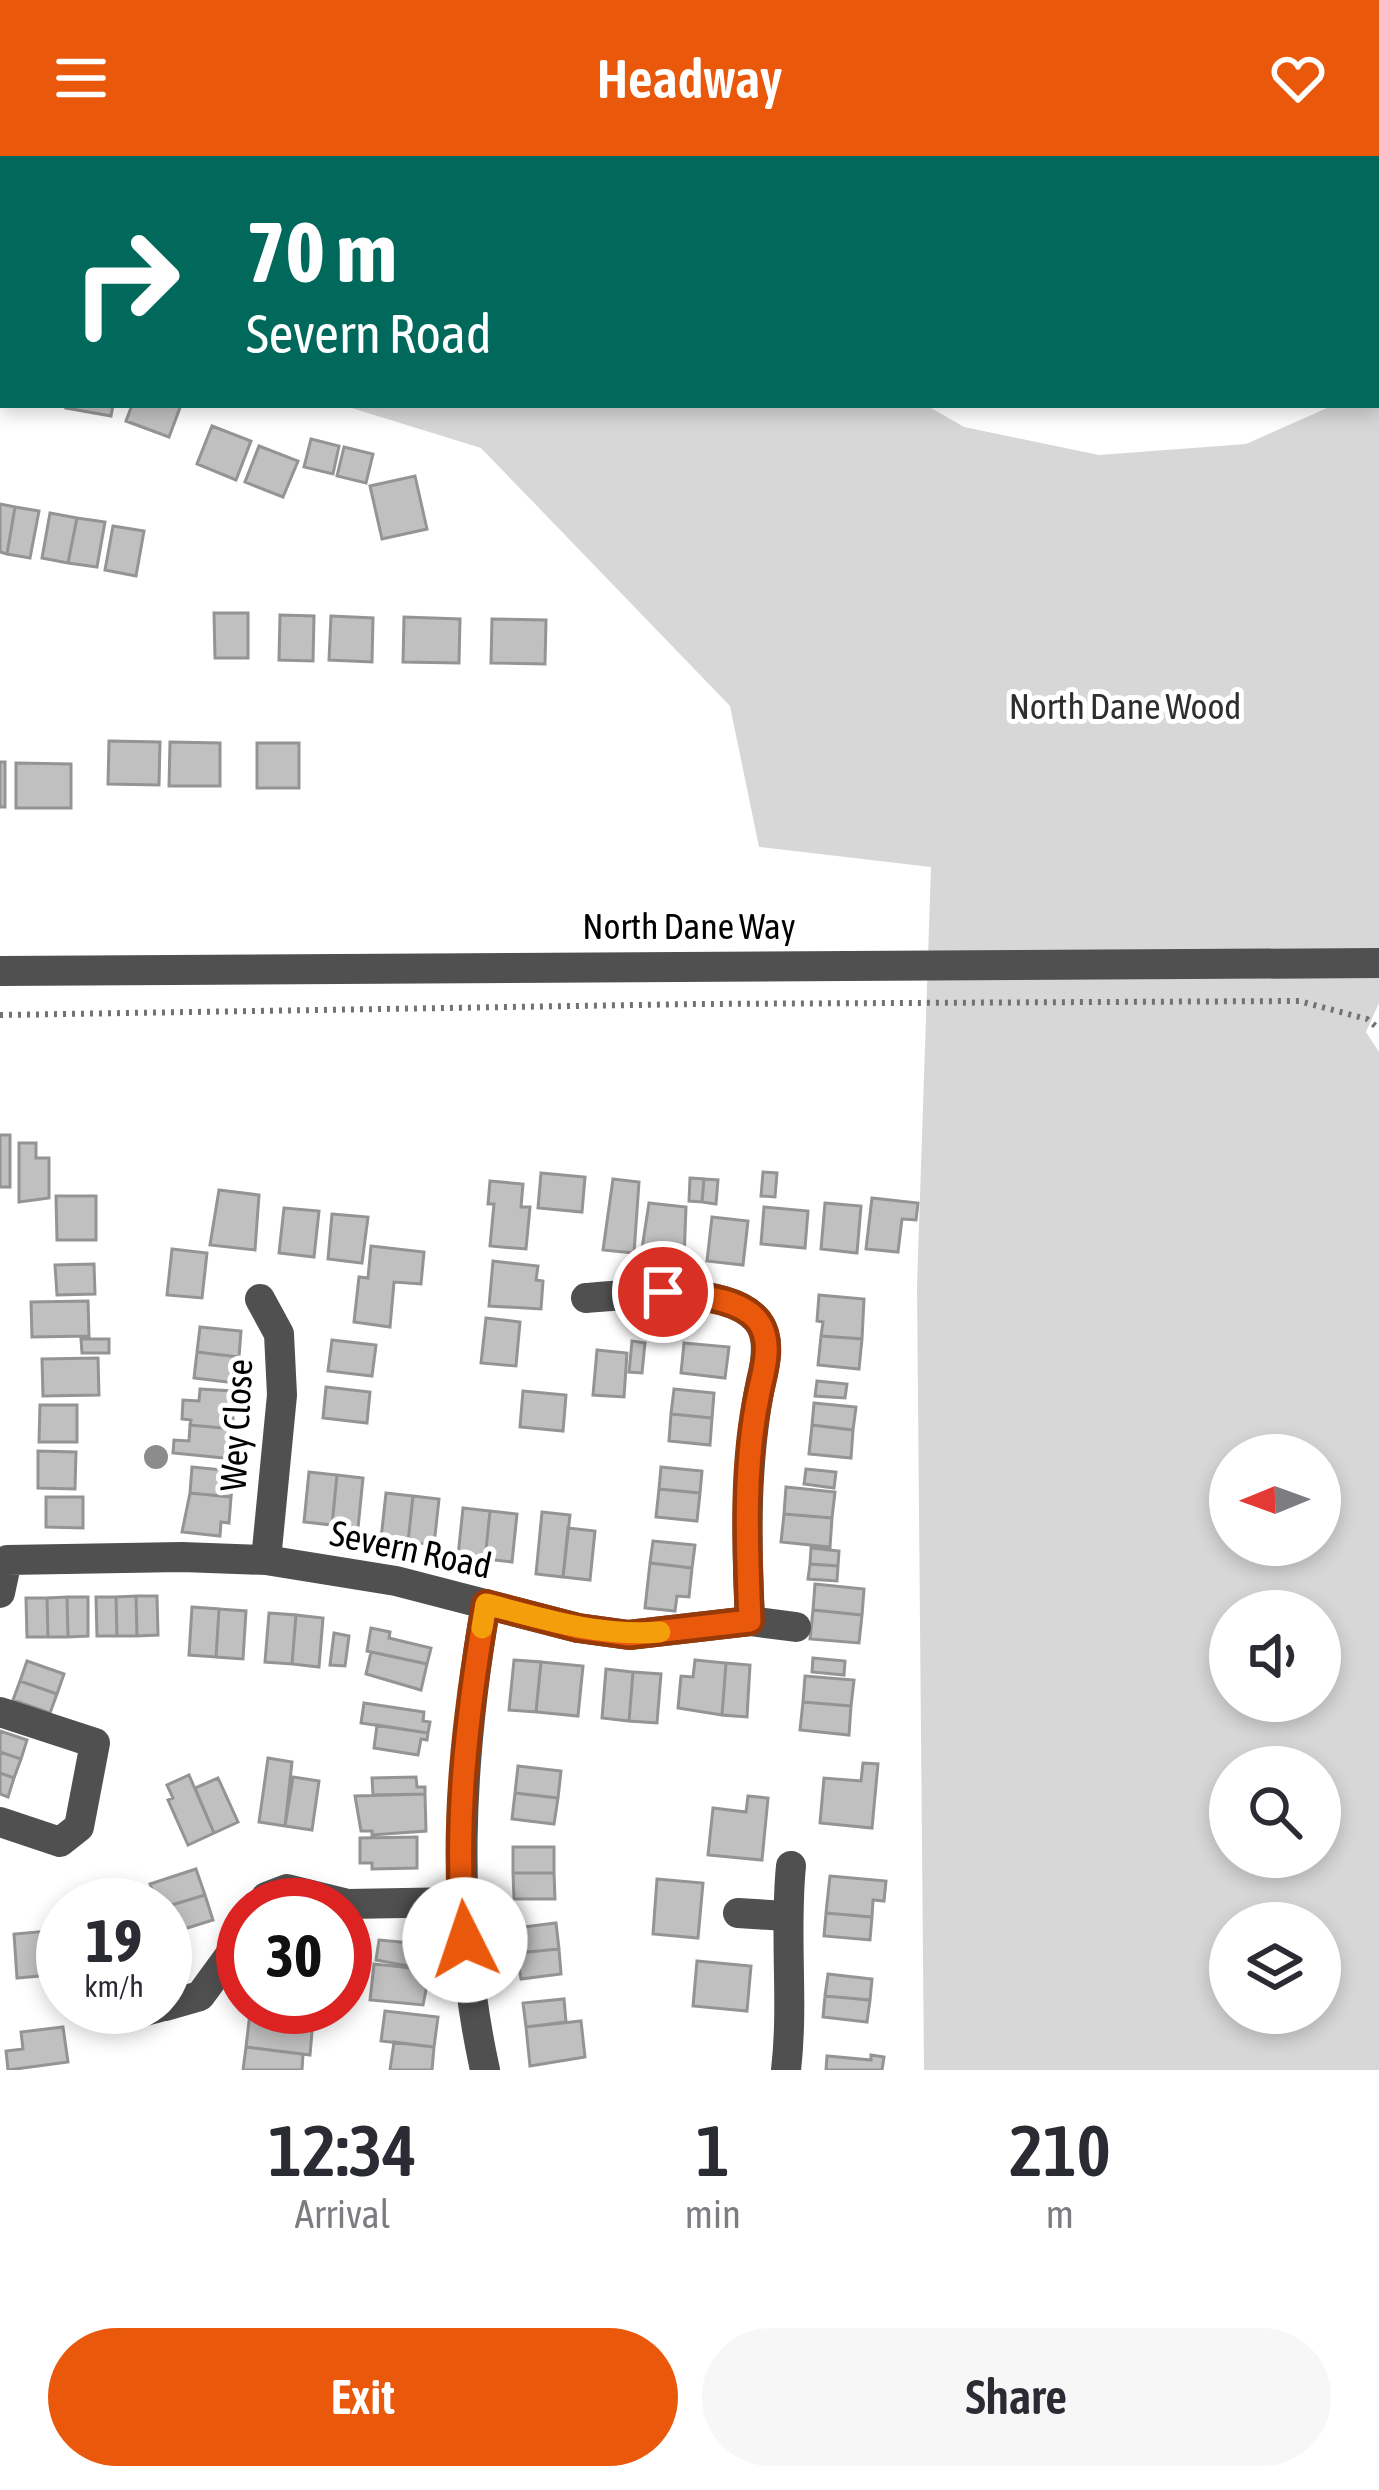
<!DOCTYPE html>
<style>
:root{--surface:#fff;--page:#f7f7f7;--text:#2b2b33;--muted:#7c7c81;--accent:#ea580c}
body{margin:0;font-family:"Asap Condensed",sans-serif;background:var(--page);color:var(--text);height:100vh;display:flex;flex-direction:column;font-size:45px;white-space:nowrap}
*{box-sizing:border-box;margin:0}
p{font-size:39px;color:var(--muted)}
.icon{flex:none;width:66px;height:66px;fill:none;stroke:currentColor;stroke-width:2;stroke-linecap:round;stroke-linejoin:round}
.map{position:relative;height:1914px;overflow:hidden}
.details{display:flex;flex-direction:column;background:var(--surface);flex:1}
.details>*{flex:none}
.top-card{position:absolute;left:0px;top:0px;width:1380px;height:252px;box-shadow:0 6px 18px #0003;background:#00695c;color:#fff;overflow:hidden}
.needle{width:78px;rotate:269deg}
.controls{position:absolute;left:1209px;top:1278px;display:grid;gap:24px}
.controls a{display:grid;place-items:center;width:132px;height:132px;border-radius:50%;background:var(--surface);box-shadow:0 6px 18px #0003;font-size:60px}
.speed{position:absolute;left:36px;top:1722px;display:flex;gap:24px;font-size:60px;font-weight:700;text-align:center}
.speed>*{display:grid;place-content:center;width:156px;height:156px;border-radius:50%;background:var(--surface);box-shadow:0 6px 18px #0003;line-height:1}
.speed small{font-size:30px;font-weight:400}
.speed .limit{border:18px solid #d22;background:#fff;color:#111}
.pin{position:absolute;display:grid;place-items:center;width:102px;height:102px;color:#fff;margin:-51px;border:6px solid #fff;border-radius:50%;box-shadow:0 3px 12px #0007}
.me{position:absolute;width:132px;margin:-66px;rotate:356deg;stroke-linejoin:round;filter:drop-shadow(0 0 9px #0008)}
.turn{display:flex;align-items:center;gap:42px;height:252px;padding:0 48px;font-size:54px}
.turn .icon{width:156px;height:156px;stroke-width:2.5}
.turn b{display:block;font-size:84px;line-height:102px}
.eta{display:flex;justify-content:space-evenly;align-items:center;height:204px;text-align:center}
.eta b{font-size:72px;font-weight:600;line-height:84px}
.primary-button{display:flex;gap:24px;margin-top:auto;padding:24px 48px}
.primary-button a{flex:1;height:138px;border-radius:72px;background:var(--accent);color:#fff;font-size:48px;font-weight:600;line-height:138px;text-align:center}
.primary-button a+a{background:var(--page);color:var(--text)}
header{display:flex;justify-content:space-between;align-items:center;height:156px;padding:0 48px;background:var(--accent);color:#fff;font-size:54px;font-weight:600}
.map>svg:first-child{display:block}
.green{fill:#d7d7d7;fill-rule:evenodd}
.building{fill:#c0c0c0;stroke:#949494;stroke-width:3}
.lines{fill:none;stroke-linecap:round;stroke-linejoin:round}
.path{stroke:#727272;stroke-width:6;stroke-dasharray:3 6;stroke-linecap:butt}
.minor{stroke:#505050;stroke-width:30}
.tree{fill:#8c8c8c}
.route-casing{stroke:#983908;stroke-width:30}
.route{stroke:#ea580c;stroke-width:21}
.slow{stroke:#f59e0b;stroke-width:21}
.labels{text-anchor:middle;stroke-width:10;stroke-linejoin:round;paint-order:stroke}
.park-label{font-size:36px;fill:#2e2e2e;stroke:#fff}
.street-label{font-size:36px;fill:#000;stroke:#fff}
</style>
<header><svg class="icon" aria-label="menu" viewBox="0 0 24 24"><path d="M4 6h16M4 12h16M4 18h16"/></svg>Headway<svg class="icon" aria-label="heart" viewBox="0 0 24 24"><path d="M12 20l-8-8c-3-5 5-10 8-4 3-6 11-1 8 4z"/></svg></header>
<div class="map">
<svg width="1379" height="1914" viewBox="0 0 1379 1914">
<rect width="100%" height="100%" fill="#fff"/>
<!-- green -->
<path class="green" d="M349,0H694L695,3H349Z
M1379,229V847L1366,876L1379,896V1914H924L917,1130L931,711L759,691L730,550L481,292L342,249H926L964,271L1099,299L1246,288L1334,249H1377ZM1230,1299H1320V1389H1230ZM1230,1455H1320V1545H1230ZM1230,1611H1320V1701H1230ZM1230,1767H1320V1857H1230Z"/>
<!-- building -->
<path class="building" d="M67,249H113L111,260L66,252Z
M132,249H181L169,281L126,265Z
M212,270L251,285L236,324L197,308Z
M311,283L339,290L333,318L304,311Z
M259,290L298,305L283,341L245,326Z
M344,291L373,298L366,327L337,320Z
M415,320L427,373L382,383L370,330Z
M0,348L15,351L7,398L0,396Z
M15,351L39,355L30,402L7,398Z
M50,357L77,362L68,407L42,402Z
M77,362L105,366L97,411L68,407Z
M113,370L144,375L136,420L105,414Z
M214,457H248V502H215Z
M280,459L314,460L313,505L279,504Z
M331,460L373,462L372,506L329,504Z
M404,461L460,463L459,507L403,506Z
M492,463L546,464L545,508L491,507Z
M109,585L160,586L159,629L108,628Z
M170,586L220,587V630H169Z
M257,587H299V632H257Z
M0,606H5V651H0Z
M16,607L71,608V652H16Z
M0,979H10V1031H0Z
M19,987H36V1002H49V1042L19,1046Z
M763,1016L777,1017L775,1041L761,1040Z
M541,1017L585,1021L582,1056L538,1052Z
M690,1022L704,1023L702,1046L689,1045Z
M613,1023L639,1026L634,1097L603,1094Z
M704,1023L718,1024L716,1048L702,1046Z
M490,1025L523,1028L521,1051H530L526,1093L490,1090L494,1048H488Z
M219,1034L259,1039L255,1094L210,1089Z
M56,1040H96V1084H57Z
M872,1042L918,1047L916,1064L902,1063L898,1096L866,1093Z
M649,1047L686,1051L684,1103L641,1099Z
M825,1047L861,1050L857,1097L821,1093Z
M764,1051L808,1055L805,1092L761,1088Z
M284,1052L319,1055L314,1101L279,1097Z
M332,1058L368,1061L362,1107L328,1103Z
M712,1061L748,1065L743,1109L707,1105Z
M371,1090L424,1096L421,1128L394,1126L390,1171L354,1166L359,1121L368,1122Z
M172,1093L207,1097L202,1142L167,1139Z
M493,1105L538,1110L536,1124L543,1125L541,1153L489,1150Z
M94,1108L95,1138L57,1139L55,1109Z
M819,1139L864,1143L862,1183L821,1180L823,1166L817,1165Z
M88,1145L89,1180L32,1181L31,1146Z
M486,1162L520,1166L516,1210L481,1207Z
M200,1171L241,1175L239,1201L197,1196Z
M821,1180L862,1183L859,1213L818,1209Z
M81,1183H109V1197H82Z
M332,1184L376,1189L372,1220L328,1215Z
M632,1185L645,1187L642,1217L629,1216Z
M684,1187L729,1191L725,1222L681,1217Z
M597,1194L627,1197L624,1241L593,1239Z
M197,1196L239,1201L236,1227L194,1222Z
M98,1202L99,1239L43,1240L42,1203Z
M817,1225L847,1228L845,1242L815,1240Z
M326,1231L370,1236L367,1267L323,1262Z
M200,1233L233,1235V1273L190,1269L191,1264L182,1263L183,1244L199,1245Z
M674,1233L714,1237L712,1262L671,1258Z
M523,1235L566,1239L563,1275L520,1271Z
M814,1247L856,1251L853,1274L812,1269Z
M40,1249H77V1286H39Z
M671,1258L712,1262L710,1289L669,1285Z
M190,1269L233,1273L234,1303L173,1297L174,1284L189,1285Z
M812,1269L853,1274L851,1302L809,1298Z
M38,1295L76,1296L75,1333L38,1332Z
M192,1311L234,1315L231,1341L190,1337Z
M661,1311L702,1315L700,1337L659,1333Z
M806,1313L836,1316L834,1332L804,1328Z
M309,1316L337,1319L332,1369L304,1366Z
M337,1319L363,1322L358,1372L332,1369Z
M786,1331L835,1336L832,1362L784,1358Z
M659,1333L700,1337L697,1365L656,1361Z
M190,1337L231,1341L229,1367L221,1366L220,1380L182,1376Z
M386,1337L413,1340L408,1386L381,1383Z
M413,1340L439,1343L434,1389L408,1386Z
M46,1341H83V1372L46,1371Z
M463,1352L490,1355L485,1403L458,1400Z
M490,1355L517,1358L512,1406L485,1403Z
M542,1356L570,1359L563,1421L536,1418Z
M784,1358L832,1362L830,1391L781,1386Z
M568,1372L595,1375L590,1424L563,1421Z
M653,1385L695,1389L692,1412L650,1407Z
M811,1392L839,1395L838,1410L810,1408Z
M650,1407L692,1412L689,1441L677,1440L675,1455L645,1452Z
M810,1408L838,1410L837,1425L808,1423Z
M815,1428L864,1433L862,1459L813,1454Z
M136,1440H157L158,1479L137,1480Z
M136,1440L137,1480H117L116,1441Z
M67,1441H88V1480L68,1481Z
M67,1441L68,1481H48L47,1442Z
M96,1441H116L117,1480H97Z
M26,1442H47L48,1481H27Z
M192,1451L219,1453L216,1501L189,1499Z
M219,1453L246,1455L243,1503L216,1501Z
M813,1454L862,1459L859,1487L810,1483Z
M269,1457L296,1459L292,1508L265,1506Z
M296,1459L323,1462L319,1511L292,1508Z
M371,1472L390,1476L389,1482L431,1492L427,1508L367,1495Z
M334,1477L349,1480L345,1510L330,1509Z
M371,1496L427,1508L421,1534L366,1518Z
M813,1502L845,1505L844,1519L812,1516Z
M514,1504L541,1506L536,1556L509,1554Z
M695,1504L726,1507L722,1559L678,1552L681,1520L693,1521Z
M27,1505L64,1518L57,1538L20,1525Z
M541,1506L583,1510L578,1560L536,1556Z
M726,1507L750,1509L747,1561L722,1559Z
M606,1513L633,1516L629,1565L602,1562Z
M633,1516L661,1518L657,1567L629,1565Z
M805,1520L854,1524L851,1550L803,1546Z
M20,1525L57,1538L50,1557L13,1544Z
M803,1546L851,1550L849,1579L800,1574Z
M364,1547L424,1556L423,1565L430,1566L428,1577L361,1567Z
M377,1569L428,1577L427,1584L421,1583L418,1599L374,1592Z
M0,1575L27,1584L21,1603L0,1596Z
M0,1596L21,1603L14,1622L0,1617Z
M268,1602L292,1606L285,1670L259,1666Z
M863,1607L878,1608L872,1672L820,1667L824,1622L861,1625Z
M518,1610L561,1615L558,1642L515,1637Z
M0,1617L14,1622L8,1641L0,1638Z
M189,1619L214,1677L188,1689L168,1644L173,1642L167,1629Z
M293,1621L319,1625L312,1674L285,1670Z
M416,1621L417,1631H425V1638L373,1639L372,1622Z
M218,1622L238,1666L214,1677L195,1632Z
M515,1637L558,1642L554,1668L512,1663Z
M425,1638L426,1675L372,1679V1675H361L355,1640Z
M748,1640L768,1642L762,1704L708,1699L713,1652L746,1656Z
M417,1681V1712L372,1713V1707H360V1682Z
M513,1691H554V1717H513Z
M196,1713L205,1739L165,1751L157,1749L150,1728Z
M513,1717H554L555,1743H514Z
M830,1720L886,1725L884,1745L873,1744L872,1761L826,1757Z
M657,1723L703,1727L698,1782L653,1778Z
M205,1739L213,1764L165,1779V1751Z
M826,1757L872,1761L870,1784L824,1780Z
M556,1767L559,1793L517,1797L515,1772Z
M48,1775L50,1786L60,1785L63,1818L17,1822L14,1778Z
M379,1784L433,1789L430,1814L376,1804Z
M559,1793L561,1818L521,1823L517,1797Z
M697,1805L751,1810L747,1855L693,1850Z
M374,1808L430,1814L423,1849L370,1844Z
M828,1818L872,1823L870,1844L825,1840Z
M825,1840L870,1844L867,1866L823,1861Z
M564,1843L566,1866L526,1871L523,1847Z
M385,1855L438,1861L434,1891L381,1885Z
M250,1857L313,1864L310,1899L246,1891Z
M581,1865L585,1901L530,1910L526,1871Z
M63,1871L68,1906L8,1914L6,1895L23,1893L21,1876Z
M394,1886L434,1891L432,1914H390Z
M246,1891L303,1898L302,1914H243Z
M871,1899L884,1901L882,1914H826L827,1900L871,1904Z"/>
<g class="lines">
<!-- path -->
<path class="path" d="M0,859L698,848L1299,845L1367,863L1379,873"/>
<!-- minor -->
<path class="minor" d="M0,815L1379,807
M586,1142C630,1138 724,1128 756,1163C771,1179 766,1206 761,1225C745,1304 746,1385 750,1465
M260,1143L279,1178L282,1239L266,1404
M7,1404L182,1401L266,1404L396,1425L578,1472L629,1479L750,1465L796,1471
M0,1437L7,1404
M0,1556L95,1587L79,1671L60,1686L0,1666
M261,1749L266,1741L287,1733L348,1748L461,1746
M738,1757L786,1760
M165,1850L200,1840L243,1781
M123,1861L160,1851
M485,1914C451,1759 459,1604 486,1448
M786,1914C794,1846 784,1778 791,1710"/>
</g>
<!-- trees -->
<circle class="tree" cx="156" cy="1301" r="12"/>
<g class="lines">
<!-- route casing -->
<g class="route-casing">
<path id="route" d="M465,1784C453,1672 467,1558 486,1448L578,1472L629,1479L750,1465C747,1389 743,1311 759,1236C764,1214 773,1185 758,1165C738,1140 692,1140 663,1136"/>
</g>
<!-- route -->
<use href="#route" class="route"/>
<!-- slow -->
<path class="slow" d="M482,1472L486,1448C544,1463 600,1481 660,1476"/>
</g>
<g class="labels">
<!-- park labels -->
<g class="park-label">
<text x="1125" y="563">North Dane Wood</text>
</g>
<!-- street labels -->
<g class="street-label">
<text x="689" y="783">North Dane Way</text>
<text transform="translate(236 1269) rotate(-87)" y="13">Wey Close</text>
<text transform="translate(411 1393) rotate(12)" y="13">Severn Road</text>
</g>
</g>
</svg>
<div class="controls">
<a><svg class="needle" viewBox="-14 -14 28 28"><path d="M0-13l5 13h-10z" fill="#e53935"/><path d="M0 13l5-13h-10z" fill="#7c7c81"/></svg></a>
<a><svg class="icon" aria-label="sound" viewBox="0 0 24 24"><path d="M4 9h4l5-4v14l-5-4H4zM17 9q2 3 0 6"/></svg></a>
<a><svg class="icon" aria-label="search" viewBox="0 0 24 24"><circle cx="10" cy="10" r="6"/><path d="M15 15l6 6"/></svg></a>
<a><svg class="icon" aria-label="layers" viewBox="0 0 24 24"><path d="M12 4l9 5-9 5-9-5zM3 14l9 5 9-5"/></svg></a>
</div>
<div class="speed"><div>19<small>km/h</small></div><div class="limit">30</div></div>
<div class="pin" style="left:663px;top:1136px;background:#d93025"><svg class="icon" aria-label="arrive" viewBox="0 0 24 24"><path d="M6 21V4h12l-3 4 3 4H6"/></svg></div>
<svg class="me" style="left:465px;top:1784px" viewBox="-20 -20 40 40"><circle r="19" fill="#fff"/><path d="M0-13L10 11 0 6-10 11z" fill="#ea580c"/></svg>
<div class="top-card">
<div class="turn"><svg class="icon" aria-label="right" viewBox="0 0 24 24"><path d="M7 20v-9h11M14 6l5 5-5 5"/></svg><div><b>70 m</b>Severn Road</div></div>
</div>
</div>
<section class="details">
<div class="eta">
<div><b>12:34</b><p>Arrival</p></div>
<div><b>1</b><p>min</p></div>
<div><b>210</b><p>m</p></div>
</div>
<div class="primary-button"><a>Exit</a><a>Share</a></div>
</section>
